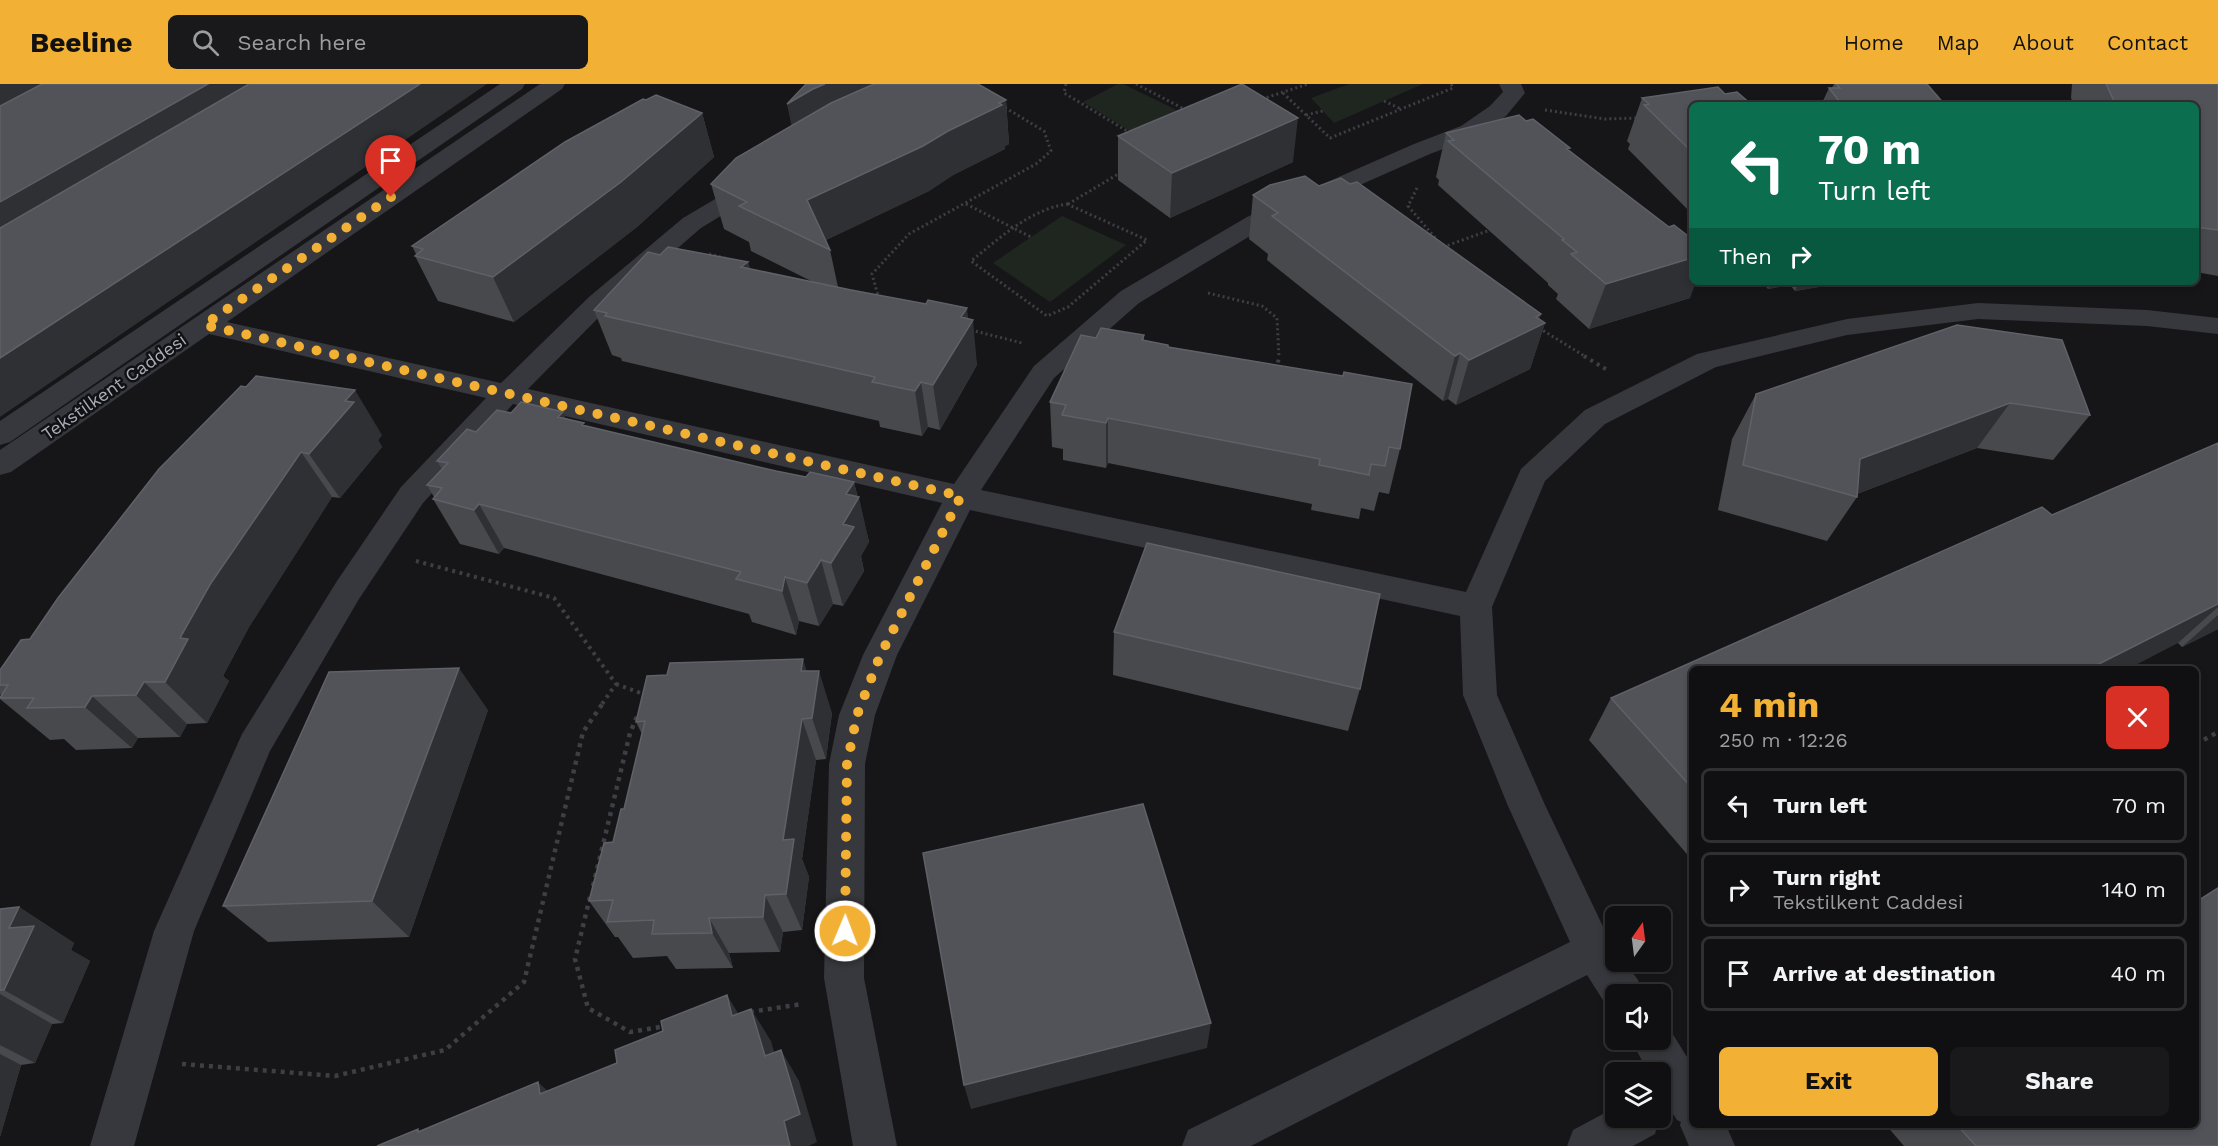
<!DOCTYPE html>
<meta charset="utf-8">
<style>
:root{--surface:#101012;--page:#19191b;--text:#f1f3f6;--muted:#9c9d9f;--line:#303032;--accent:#f2b134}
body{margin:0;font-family:"Work Sans",sans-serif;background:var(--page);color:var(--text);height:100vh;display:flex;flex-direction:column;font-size:22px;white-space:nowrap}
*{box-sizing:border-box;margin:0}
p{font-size:20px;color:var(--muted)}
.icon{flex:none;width:33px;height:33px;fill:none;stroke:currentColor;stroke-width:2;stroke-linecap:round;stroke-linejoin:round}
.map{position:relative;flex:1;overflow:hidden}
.sheet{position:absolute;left:1689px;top:582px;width:510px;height:462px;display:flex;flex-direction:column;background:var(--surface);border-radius:9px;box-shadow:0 3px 9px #0003,0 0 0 2px var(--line)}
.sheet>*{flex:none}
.guide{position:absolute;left:1689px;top:18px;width:510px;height:183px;border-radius:9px;box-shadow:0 3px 9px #0003,0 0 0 2px var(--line);background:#0b6e4f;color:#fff;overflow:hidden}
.needle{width:39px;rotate:14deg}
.buttons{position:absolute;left:1605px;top:822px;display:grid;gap:12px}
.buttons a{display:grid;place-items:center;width:66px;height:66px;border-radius:9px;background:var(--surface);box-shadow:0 3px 9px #0003,0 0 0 2px var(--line);font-size:30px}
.pin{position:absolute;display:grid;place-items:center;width:51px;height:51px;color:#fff;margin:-62px -26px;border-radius:50% 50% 50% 0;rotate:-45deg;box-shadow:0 0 6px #0007}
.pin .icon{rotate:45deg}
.me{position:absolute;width:66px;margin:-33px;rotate:1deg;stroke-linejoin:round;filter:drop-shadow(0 0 4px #0008)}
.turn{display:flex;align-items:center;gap:21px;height:126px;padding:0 30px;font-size:27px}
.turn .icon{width:78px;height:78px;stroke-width:2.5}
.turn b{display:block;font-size:42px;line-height:51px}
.then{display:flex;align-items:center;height:57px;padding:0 30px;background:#0003;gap:12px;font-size:22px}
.round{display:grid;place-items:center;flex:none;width:63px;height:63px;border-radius:9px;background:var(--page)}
.headline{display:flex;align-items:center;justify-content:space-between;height:102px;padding:0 30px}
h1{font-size:36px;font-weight:700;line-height:45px;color:var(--accent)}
.button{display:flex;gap:12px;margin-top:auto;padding:12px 30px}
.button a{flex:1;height:69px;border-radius:9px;background:var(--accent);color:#111;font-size:24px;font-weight:700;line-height:69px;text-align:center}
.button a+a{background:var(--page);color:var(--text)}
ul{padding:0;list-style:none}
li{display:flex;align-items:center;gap:18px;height:75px;margin:0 12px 9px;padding:0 18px;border:3px solid var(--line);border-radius:9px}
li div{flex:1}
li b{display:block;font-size:22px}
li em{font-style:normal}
header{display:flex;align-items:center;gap:36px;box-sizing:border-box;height:84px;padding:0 30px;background:var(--accent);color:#111}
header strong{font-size:28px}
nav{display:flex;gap:33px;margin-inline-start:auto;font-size:21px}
.search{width:420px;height:54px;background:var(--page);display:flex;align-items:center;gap:15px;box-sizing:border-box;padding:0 21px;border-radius:9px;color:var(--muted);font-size:22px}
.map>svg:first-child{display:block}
.green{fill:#1e261f}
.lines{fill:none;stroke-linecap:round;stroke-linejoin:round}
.path-far2{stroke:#3d3f44;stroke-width:3;stroke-dasharray:2 3;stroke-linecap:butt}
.path-far1{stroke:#3d3f44;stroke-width:4;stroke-dasharray:3 4.5;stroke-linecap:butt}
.path{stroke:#3d3f44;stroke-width:4.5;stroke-dasharray:4 5;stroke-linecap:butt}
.minor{fill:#37383d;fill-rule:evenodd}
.wall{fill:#47494d}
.shaded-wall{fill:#2f3033}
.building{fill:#525359;stroke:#5f6168;stroke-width:1.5}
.route{stroke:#f2b134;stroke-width:10;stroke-dasharray:0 18}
.labels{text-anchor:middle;stroke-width:5;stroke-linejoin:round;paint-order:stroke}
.far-street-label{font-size:18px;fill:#a8adb8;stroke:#111113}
</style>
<header>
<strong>Beeline</strong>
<div class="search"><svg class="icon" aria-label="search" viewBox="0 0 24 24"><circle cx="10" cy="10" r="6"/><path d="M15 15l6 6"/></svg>Search here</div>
<nav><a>Home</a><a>Map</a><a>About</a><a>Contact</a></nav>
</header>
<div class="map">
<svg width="2218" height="1062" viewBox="0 0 2218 1062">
<rect width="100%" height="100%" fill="#161618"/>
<!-- green -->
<path class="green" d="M1118,0H1123L1187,31L1146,57L1083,18Z
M1349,0H1423L1334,39L1311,14Z
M1062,132L1126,161L1050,218L993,179Z"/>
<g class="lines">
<!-- path-far2 -->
<path class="path-far2" d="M1066,0L1064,9L1132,50
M1136,0L1188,27
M1283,9L1330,54L1453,4L1451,0
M1262,15L1308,0
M1384,17L1401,25
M1545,26L1605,35L1638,34
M1306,31L1323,27
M1417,104L1408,122L1437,156
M966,120L1031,153
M1067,120L1147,156L1068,223L1047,232L971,177C1000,154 1029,126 1067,120Z
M1068,120L1120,89
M1443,163L1493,145
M709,170L725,174
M1208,209L1262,222L1277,234L1279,273
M879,215L872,190L909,150L1036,80L1051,67L1044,47L1004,23
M1539,244L1586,273
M971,246L1022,259"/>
<!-- path-far1 -->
<path class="path-far1" d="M1584,272L1609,287
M1277,286L1279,272
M416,477L554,514L616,600L602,620
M616,600L646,611"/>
<!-- path -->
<path class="path" d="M2196,660L2218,648
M593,802L630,649L638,630
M590,813L575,875L588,924L630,948L666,942
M750,928L802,920
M182,980L335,992L445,966L524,898L583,648L603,619"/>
<!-- minor -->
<path class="minor" d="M500,0H525L522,5L10,358L0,361V337Z
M540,0H565L562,5L227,238L501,299L589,213L683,134L749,95L757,93L765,95L769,100L765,105L701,144L607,225L528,305L954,400L1034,282L1121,207L1247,133L1414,60L1461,42L1490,22L1503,8L1499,0H1521L1525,9L1506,32L1477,52L1430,70L1265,143L1139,219L1054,294L981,406L1466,508L1521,385L1585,326L1697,270L1847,235L1978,219L2147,226L2218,234V250L2147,242L1978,235L1847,251L1716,283L1605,340L1545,397L1492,523L1497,611L1545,721L1608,853L1616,864V878H1625L1638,896L1643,910H1616V927L1608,924L1587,891L1251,1062H1182L1188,1046L1570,858L1508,722L1463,611L1460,532L970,426L897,571L875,631L865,680L864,894L897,1062H853L824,894L829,680L839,631L863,571L942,419L513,320L423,419L359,515L270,667L194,847L134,1062H90L154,847L242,650L337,497L401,403L486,314L209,250L11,388L0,391V366Z
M1660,939L1667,941L1692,981V1041H1726L1735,1062H1689L1680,1041L1681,1038L1677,1036L1660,1010V988H1648L1631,956H1660Z
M1616,1023V1034L1660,1033L1655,1050L1633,1062H1567L1573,1046Z"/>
</g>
<!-- wall -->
<path class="wall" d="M1834,0H1927L1945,21H1821L1829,4H1832Z
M2072,0H2218V192L2196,188V21H2074L2071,14Z
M1642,14L1692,21V130L1628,65L1630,60L1627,57Z
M646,16L702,29L714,73L637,143L514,238L438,217L415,172L416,170L412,162Z
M1006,16L1009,60L1005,62V65L953,91L929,107L826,156L830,166L838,203L968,235L977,281L940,346L928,343L922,352L880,343L879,337L622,277L621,274L612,271L594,226L660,171L748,178L750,185L813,198L751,167L749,158L724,145L711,100Z
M1526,37L1569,67L1690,214L1589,245L1556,215L1558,210L1548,201V199L1438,101L1439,96L1436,93L1446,49Z
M1118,52L1293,78L1170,134L1118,96Z
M1319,102L1541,230L1539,236L1545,239L1530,285L1456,321L1448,315L1443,317L1267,176L1268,170L1249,155L1253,111Z
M1752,198H1848L1795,207L1790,201L1768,205L1762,198L1754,200Z
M1957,241L2090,331L2053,376L1977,364L1857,410V413L1827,457L1718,426L1732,355L1756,310Z
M1144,251V256L1168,263L1400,365L1389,410L1379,408L1374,427L1361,424L1359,435L1311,426L1312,420L1108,379L1106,384L1063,376V365L1052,363L1050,318L1096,254Z
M511,329L566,334L586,342L776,387L806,393L854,398L869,458L861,472L864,487L843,522L833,520L819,542L799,537L796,551L752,538L749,530L504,464L499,470L460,460L433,415L434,413L427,401L442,385L437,377L476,348Z
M382,351L378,356L382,363L340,414L332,413L249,543L223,592L229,597L207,639L187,640L180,653L138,654L132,664L76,666L64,655L50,656L0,615L1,611L0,610V586L30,555L159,385Z
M2218,359V545L2182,563L2178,559L1692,585V776L1589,656L1611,614L2052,431Z
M1114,548L1360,605L1348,647L1113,591Z
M807,587L832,629L826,675L816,676L802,775L809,793L802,846L783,848L780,868L729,869L733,884L676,885L667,872L633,874L618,853H615L589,817L613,758L624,725L642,650L636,638Z
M488,626L409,853L268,858L223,822Z
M19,823L74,859L71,866L90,877L63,939L52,940L35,979L21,981L0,1053V825Z
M1886,1041H2196L2218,1062H1904Z"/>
<!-- shaded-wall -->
<path class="shaded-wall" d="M0,0H88L0,47Z
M208,0H287L0,171V118Z
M420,0H487L0,333V274Z
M825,0H918L796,64L787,20L813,5Z
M1006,16L1009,60L1005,62V65L953,91L929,107L818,160L807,116Z
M702,29L714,73L637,143L514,238L493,193Z
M1298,34L1293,78L1170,134L1172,89Z
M1692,174V198H1696L1690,214L1589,245L1606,200Z
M748,178L760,224L741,183Z
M1771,198H1792L1790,201L1768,205Z
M1799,198H1848L1795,207Z
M967,224L969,242L973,236L977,281L940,346L933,301L961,233Z
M1541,230L1537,243L1545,239L1530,285L1456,321L1469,276Z
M1460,269L1448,315L1443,317L1455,272Z
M921,298L928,343L922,352L915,307Z
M355,306L382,351L378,356L382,363L340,414L309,370L345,317Z
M2010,319L1977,364L1852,412L1860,375Z
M563,328L583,373L558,333Z
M1108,334V379L1106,384V339Z
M301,368L332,413L249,543L223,592L229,597L207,639L165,598L180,554L211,499Z
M854,398L858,416L859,413L869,458L861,472L864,487L843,522L831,479L843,440L846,410Z
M479,420L504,464L499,470L474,426Z
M821,476L833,520L819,542L807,499Z
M785,493L799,537L796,551L782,507Z
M2218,520V523L2178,559L2128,585H2089Z
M2218,531V545L2182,563Z
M803,575L815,614L819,587L832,629L826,675L812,634L801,587Z
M459,584L488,626L409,853L372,817Z
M144,598L187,640L180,653L136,611Z
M92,612L138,654L132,664L85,623Z
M802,635L816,676L802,775L809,793L802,846L786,810L783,756Z
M765,811L783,848L780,868L763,833Z
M19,823L74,859L71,866L90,877L63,939L4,906L0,845Z
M709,834L729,869L733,884L712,849Z
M0,910L52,940L35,979L0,961Z
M727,911L747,944L732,932Z
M751,925L771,957L784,1003L765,972Z
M1211,939L1207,964L971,1025L964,1001Z
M781,966L799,997L817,1058L809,1062H790L784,1037Z
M0,970L21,981L0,1053Z
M538,998L570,1028L540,1010Z"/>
<!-- building -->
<path class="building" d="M42,0H208L0,118V22Z
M249,0H420L0,274V144Z
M806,0H825L813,5L787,20Z
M874,0H978L1006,16L999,19L1002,21L948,47L923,62L807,116L830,166L739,122L747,118L711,100L736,74L831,19Z
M1242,0L1298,34L1172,89L1118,52Z
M1836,0H1927L1945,21H1842L1829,4H1840Z
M2106,0H2218V146L2196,143V21H2116Z
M1718,3L1725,10L1737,8L1752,21H1692V68L1644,21L1649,20L1642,14Z
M656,11L702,29L621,98L493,193L415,172L423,165L412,162L565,58L643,15L646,16Z
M1519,31L1526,37L1533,35L1570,64L1567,65L1669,143L1674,141L1692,155V174L1606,200L1571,170L1577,168L1562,156L1564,155L1448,57L1454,56L1446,49Z
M1305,92L1319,102L1341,94L1350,100L1357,98L1541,230L1536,233L1545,239L1469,276L1460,269L1455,272L1272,132L1278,129L1253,111L1270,101Z
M668,163L748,178L741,183L851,206L926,220L928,216L967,224L961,233L973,236L933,301L921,298L915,307L872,298L875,293L605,232L607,229L594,226L648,168L660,171Z
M1957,241L2062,256L2090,331L2010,319L1860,375L1857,413L1743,381L1756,310Z
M1101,244L1144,251L1142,256L1168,261V263L1343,292L1344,288L1412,300L1400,365L1389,363L1385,382L1371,380L1369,391L1319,381L1320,375L1108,334L1106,339L1062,331L1066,321L1050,318L1081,251L1096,254Z
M256,292L355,306L345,317L354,318L309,370L301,368L211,499L180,554L188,555L165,598H144L136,611L92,612L85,623L27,624L34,614H0L8,601H0V586L21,556L30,555L58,514L159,385L241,302L246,303Z
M521,318L563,328L558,333L584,339L582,341L776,387L806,393L810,388L854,398L846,410L859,413L843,440L854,443L831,479L821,476L807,499L785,493L782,507L736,495L741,488L479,420L474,426L433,415L442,404L427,401L448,379L437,377L467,345L476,348L497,326L511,329Z
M2218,359V520L2089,585H1692V704L1611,614L2042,423L2052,431Z
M1147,459L1380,510L1360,605L1114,548Z
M803,575L801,587H819L812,634L802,635L783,756L794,755L786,810L765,811L763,833L709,834L712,849L652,850L654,836L607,838L613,816L589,817L604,759L613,758L621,725H624L645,637L636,638L647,592L667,591L670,579Z
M459,584L372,817L223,822L329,588Z
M1143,720L1211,939L964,1001L923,769Z
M2218,804V1062H1976L1957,1041H2196V818Z
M19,823L9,844L34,842L4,906H0V825Z
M727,911L732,932L751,925L765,972L781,966L800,1030L784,1037L790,1062H377L418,1045V1048L538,998L540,1010L617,979L615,966L663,947L661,937Z"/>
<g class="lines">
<!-- route -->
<path class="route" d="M391,113L204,241L961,412L880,572L857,631L847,680L845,847"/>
</g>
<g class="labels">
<!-- far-street labels -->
<g class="far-street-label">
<text transform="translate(114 303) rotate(-35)" y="6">Tekstilkent Caddesi</text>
</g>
</g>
</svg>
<div class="buttons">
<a><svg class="needle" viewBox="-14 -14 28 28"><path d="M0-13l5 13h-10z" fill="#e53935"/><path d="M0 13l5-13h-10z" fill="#9c9d9f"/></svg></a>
<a><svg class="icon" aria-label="sound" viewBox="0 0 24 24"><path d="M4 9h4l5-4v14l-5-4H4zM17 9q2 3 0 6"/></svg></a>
<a><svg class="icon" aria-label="layers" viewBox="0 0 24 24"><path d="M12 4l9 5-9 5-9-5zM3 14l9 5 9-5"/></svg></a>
</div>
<div class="pin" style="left:391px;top:113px;background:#d93025"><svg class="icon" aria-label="arrive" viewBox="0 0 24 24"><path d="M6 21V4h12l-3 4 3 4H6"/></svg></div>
<svg class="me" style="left:845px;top:847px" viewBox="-20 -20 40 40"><circle r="17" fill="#f2b134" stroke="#fff" stroke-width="3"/><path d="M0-11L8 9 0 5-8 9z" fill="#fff"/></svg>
<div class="guide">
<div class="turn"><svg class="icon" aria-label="left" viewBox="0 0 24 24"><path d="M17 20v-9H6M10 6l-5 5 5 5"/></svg><div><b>70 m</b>Turn left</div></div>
<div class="then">Then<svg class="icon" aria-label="right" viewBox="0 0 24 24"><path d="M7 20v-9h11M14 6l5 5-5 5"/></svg></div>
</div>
<section class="sheet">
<div class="headline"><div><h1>4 min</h1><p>250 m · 12:26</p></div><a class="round" style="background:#d93025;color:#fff"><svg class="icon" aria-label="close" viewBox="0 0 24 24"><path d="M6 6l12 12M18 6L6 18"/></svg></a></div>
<ul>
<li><svg class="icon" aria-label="left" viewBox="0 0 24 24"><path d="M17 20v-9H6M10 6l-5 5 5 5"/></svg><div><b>Turn left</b></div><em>70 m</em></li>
<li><svg class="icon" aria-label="right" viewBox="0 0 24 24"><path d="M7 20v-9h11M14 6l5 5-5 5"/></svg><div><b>Turn right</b><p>Tekstilkent Caddesi</p></div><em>140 m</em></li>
<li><svg class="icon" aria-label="arrive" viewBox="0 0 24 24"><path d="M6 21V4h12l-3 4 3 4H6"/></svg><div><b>Arrive at destination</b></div><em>40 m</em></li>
</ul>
<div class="button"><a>Exit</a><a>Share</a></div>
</section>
</div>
